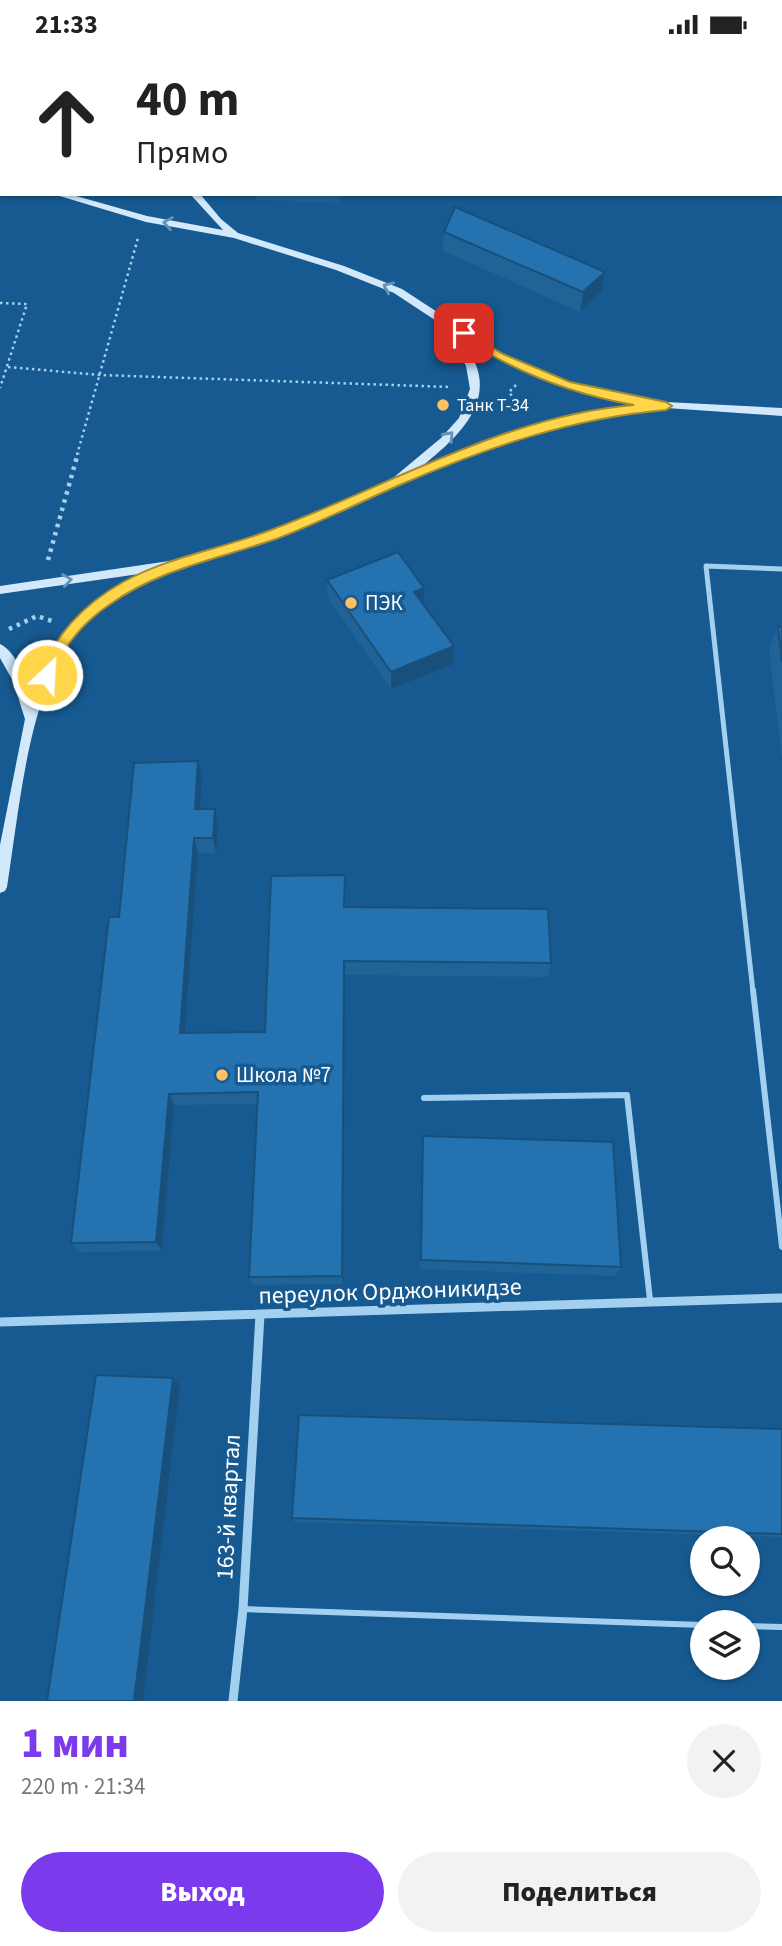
<!DOCTYPE html>
<html lang="ru">
<meta charset="utf-8">
<style>
:root{--surface:#fff;--page:#f2f2f2;--text:#222;--muted:#767676;--accent:#7c3aed}
body{margin:0;font-family:"Source Sans 3",sans-serif;background:var(--page);color:var(--text);height:100vh;display:flex;flex-direction:column;font-size:26px;white-space:nowrap}
*{box-sizing:border-box;margin:0}
p{font-size:23px;color:var(--muted)}
.icon{flex:none;width:38px;height:38px;fill:none;stroke:currentColor;stroke-width:2;stroke-linecap:round;stroke-linejoin:round}
.map{position:relative;height:1652px;overflow:hidden}
.drawer{display:flex;flex-direction:column;background:var(--surface);flex:1}
.drawer>*{flex:none}
.banner{position:absolute;left:0px;top:0px;width:782px;height:147px;box-shadow:0 2px 5px #0004;background:#fff;color:var(--text);overflow:hidden}
.buttons{position:absolute;left:690px;top:1477px;display:grid;gap:14px}
.buttons a{display:grid;place-items:center;width:70px;height:70px;border-radius:50%;background:var(--surface);box-shadow:0 2px 5px #0004;font-size:35px}
.pin{position:absolute;display:grid;place-items:center;width:60px;height:60px;color:#fff;margin:-30px;border-radius:14px;box-shadow:0 4px 10px #0006}
.me{position:absolute;width:77px;margin:-38px;rotate:25deg;stroke-linejoin:round;filter:drop-shadow(0 0 5px #0008)}
.turn{display:flex;align-items:center;gap:24px;height:147px;padding:0 21px;font-size:32px}
.turn .icon{width:91px;height:91px;stroke-width:2.5}
.turn b{display:block;font-size:49px;line-height:60px}
.round{display:grid;place-items:center;flex:none;width:74px;height:74px;border-radius:37px;background:var(--page)}
.head{display:flex;align-items:center;justify-content:space-between;height:119px;padding:0 21px}
h1{font-size:42px;font-weight:800;line-height:52px;color:var(--accent)}
.action{display:flex;gap:14px;margin-top:auto;padding:14px 21px}
.action a{flex:1;height:80px;border-radius:42px;background:var(--accent);color:#fff;font-size:28px;font-weight:800;line-height:80px;text-align:center}
.action a+a{background:var(--page);color:var(--text)}
.status{display:flex;justify-content:space-between;align-items:center;height:49px;padding:0 35px;background:var(--surface);direction:ltr}
.status svg{height:19px;fill:currentColor}
.map>svg:first-child{display:block}
.lines{fill:none;stroke-linecap:round;stroke-linejoin:round}
.path-far1{stroke:#a4d0f0;stroke-width:2.5;stroke-dasharray:2.5 3.5;stroke-linecap:butt}
.path{stroke:#a4d0f0;stroke-width:4.5;stroke-dasharray:3.5 5;stroke-linecap:butt}
.service-far1{stroke:#a4d0f0;stroke-width:5}
.service{stroke:#a4d0f0;stroke-width:6}
.minor-far1{stroke:#a4d0f0;stroke-width:5}
.minor{stroke:#a4d0f0;stroke-width:9}
.secondary{fill:#d2e9fb;fill-rule:evenodd}
.wall{fill:#1f6397}
.shaded-wall{fill:#19507b}
.building{fill:#2473b0;stroke:#19507b;stroke-width:2}
.oneway{stroke:#6193bb}
.route{fill:#ffd54a;stroke:#a68a30;stroke-width:2}
.poi-dot{fill:#ffc063;stroke:#165a91;stroke-width:2.5}
.labels{text-anchor:middle;stroke-width:7;stroke-linejoin:round;paint-order:stroke}
.far-poi-label{font-size:18px;fill:#fff;stroke:#165a91;text-anchor:start}
.poi-label{font-size:21px;fill:#fff;stroke:#165a91;text-anchor:start}
.near-street-label{font-size:24px;fill:#fff;stroke:#165a91}
</style>
<div class="status"><b>21:33</b><svg viewBox="0 0 49 12"><path d="M0 12V9h3v3zM5 12V6h3v6zM10 12V3h3v9zM15 12V0h3v12zM26 1h20v11H26zM47 4h2v5h-2z"/></svg></div>
<div class="map">
<svg width="782" height="1652" viewBox="0 0 782 1652">
<rect width="100%" height="100%" fill="#165a91"/>
<g class="lines">
<!-- path-far1 -->
<path class="path-far1" d="M0,254L27,255L0,339
M8,318L100,326L451,338
M516,336L509,343L519,357
M77,406L138,189"/>
<!-- path -->
<path class="path" d="M48,511L78,404
M9,580L37,567L52,572"/>
<!-- service-far1 -->
<path class="service-far1" d="M753,943L706,517L782,520"/>
<!-- service -->
<path class="service" d="M753,941L782,1198
M424,1049L627,1046L650,1251
M243,1560L702,1576
M747,1577L782,1578"/>
<!-- minor-far1 -->
<path class="minor-far1" d="M522,0L550,2
M682,2L693,0"/>
<!-- minor -->
<path class="minor" d="M0,1273L782,1249
M233,1652L243,1560L260,1266"/>
<!-- secondary -->
<path class="secondary" d="M197,0H205L196,2Z
M0,126H2V132H0Z
M53,145H69L147,167L223,181L190,145H200L221,170L238,184L344,217L402,240L503,306L570,334L606,343L666,353L782,359V367L652,358C647,365 603,369 590,371C531,383 475,406 419,428L410,427L401,435L344,462L274,490L164,521L163,526C132,540 96,557 74,585C28,647 19,763 7,838L5,842L0,844V796L25,670L13,632L0,609V595C17,603 26,632 31,649C52,584 85,552 146,524L0,545V537L176,511L266,484L336,456L393,429L441,389L459,369L470,340L466,317L447,279L394,244L336,221L234,189L146,173ZM460,287C517,325 573,345 640,356C563,365 492,391 420,419C450,394 493,360 476,316C472,306 465,297 460,287Z"/>
</g>
<!-- wall -->
<path class="wall" d="M256,145H341L339,154L256,151Z
M444,183L605,223L602,242L580,263L443,202Z
M327,531L424,556L454,597L453,615L391,640L328,549Z
M778,577L782,578V712L769,599Z
M198,712L202,729L200,760L218,776L216,804H198L185,984L265,983L346,841L345,858L551,914L548,928L345,926L343,1235L253,1236L249,1228L257,1055L174,1056L162,1202L78,1203L71,1194Z
M423,1098L621,1218L615,1227L420,1220Z
M782,1380V1488L295,1473L292,1469Z"/>
<!-- shaded-wall -->
<path class="shaded-wall" d="M605,223L602,242L580,263L583,243Z
M424,539V556L414,543Z
M454,597L453,615L391,640V623Z
M198,712L202,729L199,776L195,760Z
M215,760L218,776L216,804L213,789Z
M194,789L198,804L184,997L180,984Z
M344,912L345,926L343,1235L342,1227Z
M169,1045L174,1056L162,1202L156,1193Z
M173,1329L180,1336L143,1652H134Z"/>
<!-- building -->
<path class="building" d="M454,0H486V2H453Z
M549,0H611V2H549Z
M455,158L605,223L583,243L444,183Z
M398,503L424,539L414,543L454,597L391,623L327,531Z
M778,577L782,578V613Z
M198,712L195,760H215L213,789H194L180,984L265,983L271,827L345,826L344,858L548,860L551,914L344,912L342,1227L249,1228L258,1043L169,1045L156,1193L71,1194L109,868H119L134,714Z
M423,1087L613,1093L621,1218L421,1211Z
M96,1326L173,1329L134,1652H47Z
M299,1366L782,1380V1485L292,1469Z"/>
<!-- one-way arrows -->
<defs><path id="oneway-chevron" d="M-2-3.5L2.5 0L-2 3.5" fill="none" stroke-width="1.6" stroke-linecap="round" stroke-linejoin="round" transform="scale(1.75)"/></defs>
<g class="oneway">
<use href="#oneway-chevron" transform="translate(168 174) rotate(-170)"/>
<use href="#oneway-chevron" transform="translate(388 238) rotate(-156)"/>
<use href="#oneway-chevron" transform="translate(449 387) rotate(-48)"/>
<use href="#oneway-chevron" transform="translate(67 531) rotate(-8)"/>
</g>
<!-- route -->
<path class="route" d="M464,281L503,305L570,333L666,353L672,357L666,361C573,369 488,398 402,435C360,453 319,474 276,490C218,510 159,520 109,556C90,569 73,586 62,606C58,613 56,622 52,630H42L40,626C55,585 84,555 123,533C168,508 220,500 268,482C387,438 506,366 634,356C571,345 514,323 460,287V282Z"/>
<!-- markers -->
<g class="poi-dot">
<circle cx="443" cy="356" r="7"/>
<circle cx="351" cy="554" r="7"/>
<circle cx="222" cy="1026" r="7"/>
</g>
<g class="labels">
<!-- far-poi labels -->
<g class="far-poi-label">
<text x="457" y="362">Танк Т-34</text>
</g>
<!-- poi labels -->
<g class="poi-label">
<text x="365" y="561">ПЭК</text>
<text x="236" y="1033">Школа №7</text>
</g>
<!-- near-street labels -->
<g class="near-street-label">
<text transform="translate(390 1242) rotate(-2)" y="8">переулок Орджоникидзе</text>
<text transform="translate(228 1458) rotate(-87)" y="8">163-й квартал</text>
</g>
</g>
</svg>
<div class="buttons">
<a><svg class="icon" aria-label="search" viewBox="0 0 24 24"><circle cx="10" cy="10" r="6"/><path d="M15 15l6 6"/></svg></a>
<a><svg class="icon" aria-label="layers" viewBox="0 0 24 24"><path d="M12 4l9 5-9 5-9-5zM3 14l9 5 9-5"/></svg></a>
</div>
<div class="pin" style="left:464px;top:284px;background:#d93025"><svg class="icon" aria-label="arrive" viewBox="0 0 24 24"><path d="M6 21V4h12l-3 4 3 4H6"/></svg></div>
<svg class="me" style="left:47px;top:626px" viewBox="-20 -20 40 40"><circle r="17" fill="#ffd54a" stroke="#fff" stroke-width="3"/><path d="M0-11L8 9 0 5-8 9z" fill="#fff"/></svg>
<div class="banner">
<div class="turn"><svg class="icon" aria-label="ahead" viewBox="0 0 24 24"><path d="M12 20V5M6 11l6-6 6 6"/></svg><div><b>40 m</b>Прямо</div></div>
</div>
</div>
<section class="drawer">
<div class="head"><div><h1>1 мин</h1><p>220 m · 21:34</p></div><a class="round"><svg class="icon" aria-label="close" viewBox="0 0 24 24"><path d="M6 6l12 12M18 6L6 18"/></svg></a></div>
<div class="action"><a>Выход</a><a>Поделиться</a></div>
</section>
